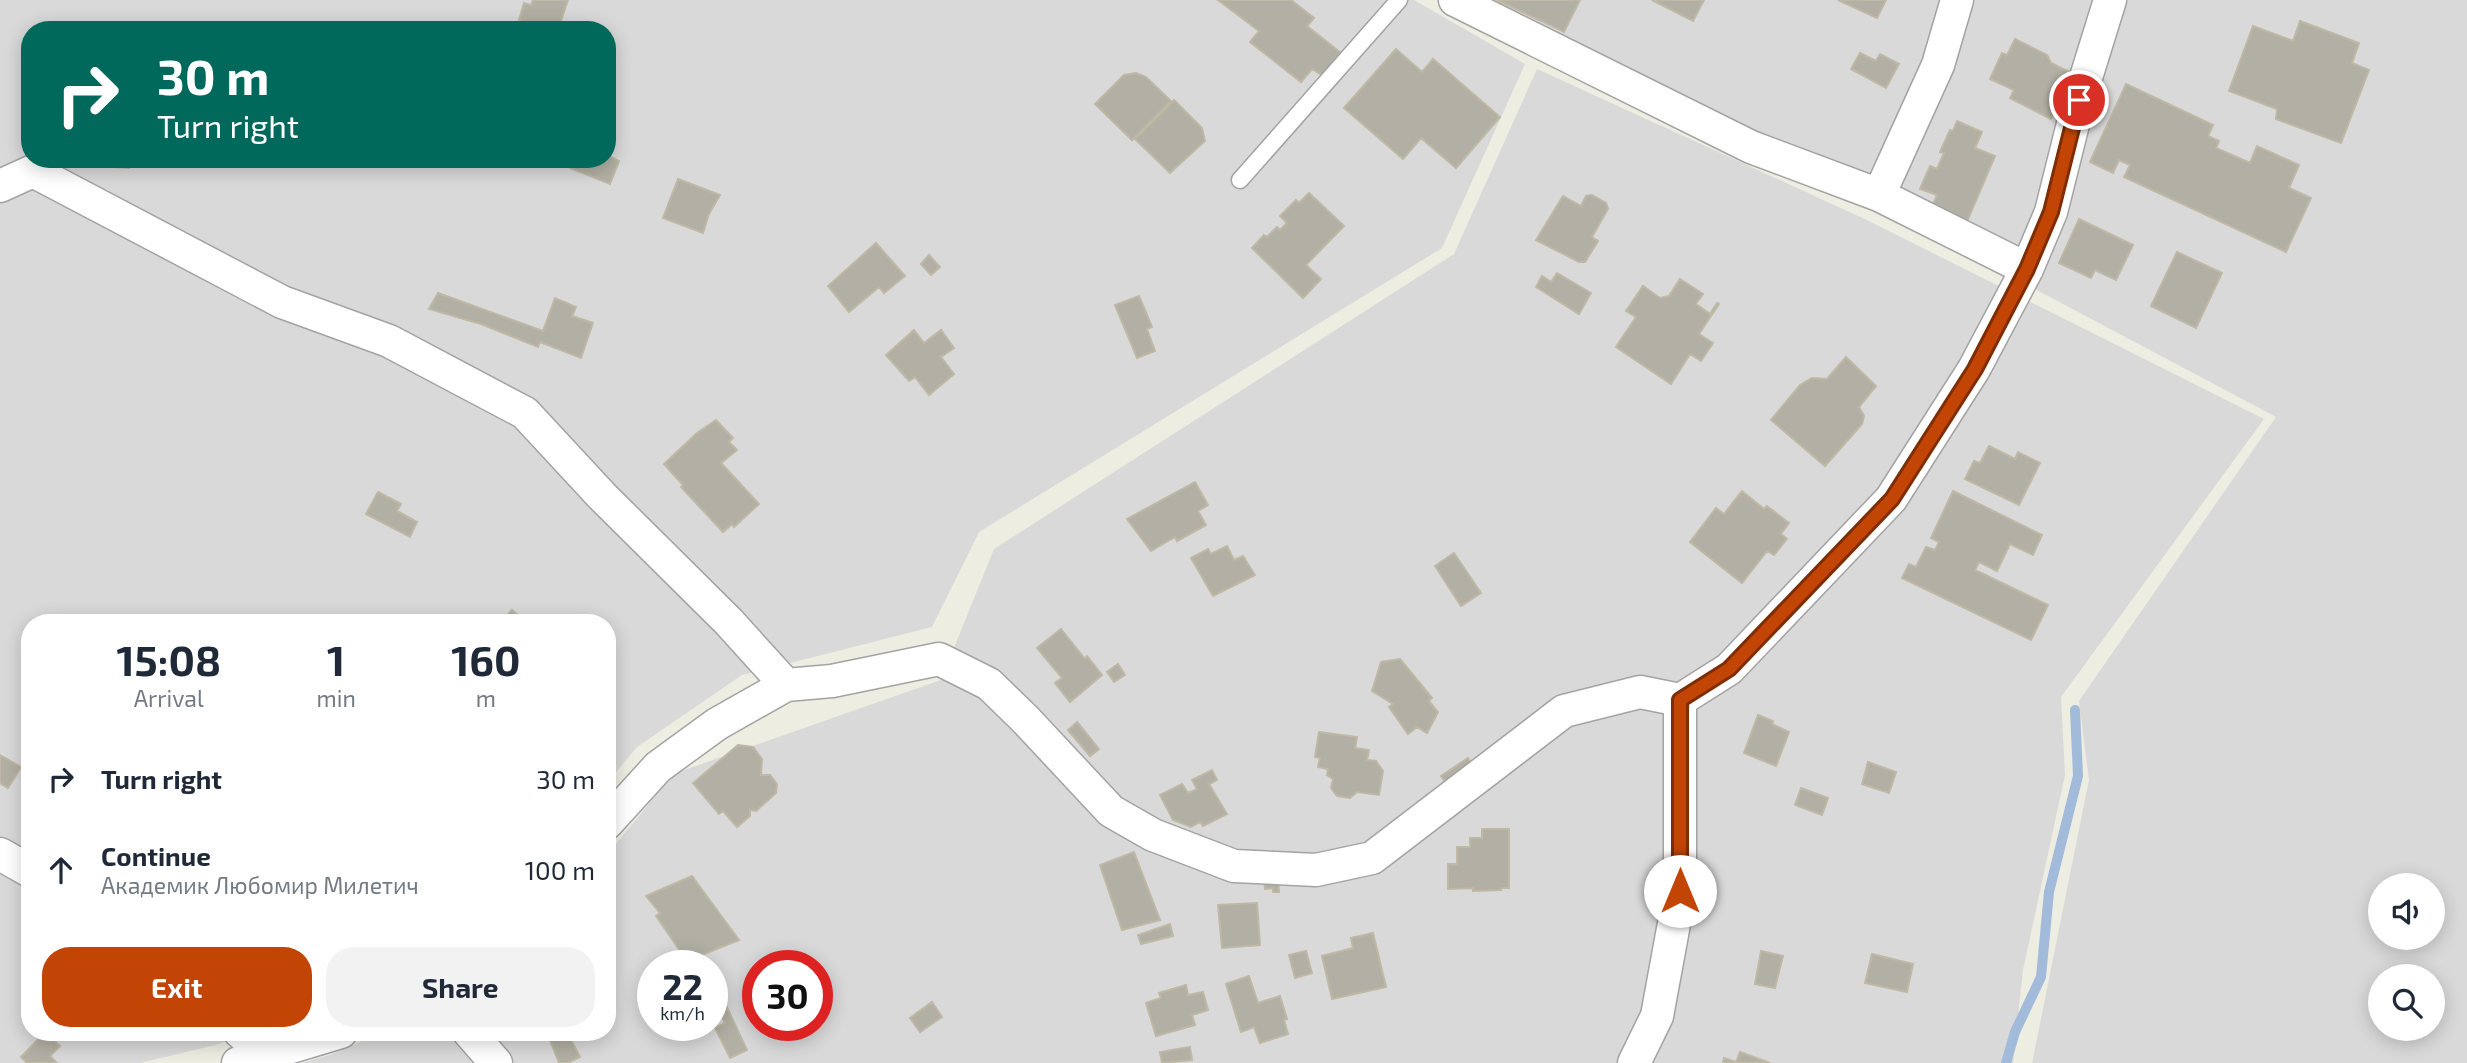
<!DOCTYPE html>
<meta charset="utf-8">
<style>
:root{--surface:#fff;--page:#f2f2f3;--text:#1f2937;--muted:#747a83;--accent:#c24506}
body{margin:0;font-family:"Exo 2",sans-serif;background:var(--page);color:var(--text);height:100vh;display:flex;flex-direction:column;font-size:26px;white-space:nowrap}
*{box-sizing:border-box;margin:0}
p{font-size:23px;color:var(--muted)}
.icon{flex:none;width:38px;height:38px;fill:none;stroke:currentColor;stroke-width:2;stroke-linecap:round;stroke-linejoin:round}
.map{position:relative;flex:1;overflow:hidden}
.side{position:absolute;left:21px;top:614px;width:595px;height:427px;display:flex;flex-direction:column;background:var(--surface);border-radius:28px;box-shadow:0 4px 18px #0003}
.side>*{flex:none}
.banner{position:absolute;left:21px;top:21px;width:595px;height:147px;border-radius:28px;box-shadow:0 4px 18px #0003;background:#00695c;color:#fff;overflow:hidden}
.tools{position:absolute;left:2368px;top:873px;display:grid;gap:14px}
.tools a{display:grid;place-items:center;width:77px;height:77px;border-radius:50%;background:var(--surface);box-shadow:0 4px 18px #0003;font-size:35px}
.speed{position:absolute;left:637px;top:950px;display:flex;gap:14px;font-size:35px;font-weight:700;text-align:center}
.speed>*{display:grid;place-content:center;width:91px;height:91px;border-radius:50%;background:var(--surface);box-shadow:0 4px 18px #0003;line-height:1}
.speed small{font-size:18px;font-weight:400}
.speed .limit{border:10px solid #d22;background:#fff;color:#111}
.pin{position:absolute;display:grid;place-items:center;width:60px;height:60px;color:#fff;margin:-30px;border:4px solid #fff;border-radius:50%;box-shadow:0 2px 7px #0007}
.me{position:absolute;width:77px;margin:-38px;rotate:0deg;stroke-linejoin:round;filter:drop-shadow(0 0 5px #0008)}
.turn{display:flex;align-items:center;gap:24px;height:147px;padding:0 21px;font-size:32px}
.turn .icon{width:91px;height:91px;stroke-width:2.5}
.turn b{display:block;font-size:49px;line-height:60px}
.eta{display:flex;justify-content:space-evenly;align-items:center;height:119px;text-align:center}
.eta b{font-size:42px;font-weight:700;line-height:49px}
.button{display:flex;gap:14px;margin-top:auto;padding:14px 21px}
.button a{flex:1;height:80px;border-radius:28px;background:var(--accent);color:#fff;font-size:28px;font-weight:700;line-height:80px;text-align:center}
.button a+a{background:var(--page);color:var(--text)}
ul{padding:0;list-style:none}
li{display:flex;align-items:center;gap:21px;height:91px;padding:0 21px}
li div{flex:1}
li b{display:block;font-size:26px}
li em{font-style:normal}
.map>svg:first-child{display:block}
.residential{fill:#dad9d9;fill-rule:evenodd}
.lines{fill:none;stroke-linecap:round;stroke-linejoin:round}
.stream{stroke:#a3bbda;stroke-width:10}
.building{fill:#b2b0a4;stroke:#beb8a5;stroke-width:2}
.lane-casing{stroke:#a3a3a3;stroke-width:19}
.street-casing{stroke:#a3a3a3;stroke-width:35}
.lane{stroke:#fff;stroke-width:16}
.street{stroke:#fff;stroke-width:32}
.route-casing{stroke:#7e2d04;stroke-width:18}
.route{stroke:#c24506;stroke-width:12}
</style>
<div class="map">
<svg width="2467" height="1063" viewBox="0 0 2467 1063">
<rect width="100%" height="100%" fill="#edede2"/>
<!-- residential -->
<path class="residential" d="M0,0H1414L1525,64L1442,248L979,532L932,627L742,675L637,747L607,783V623H30V1032L253,1033L215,1045L140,1063H0ZM30,30H607V159H30Z
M1490,0H2467V1063H2032L2089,780L2079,701L2276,417ZM2380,886H2432V938H2380ZM2380,976H2432V1029H2380Z
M1537,69L1869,221L2264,419L2061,697L2065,775L2023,970L2013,1063H302L330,1055L381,1033L607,1032V855L673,774L941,680L994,549L1454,254ZM653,966H712V1026H653ZM758,966H817V1026H758Z"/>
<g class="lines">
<!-- stream -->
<path class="stream" d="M2006,1063L2015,1032L2041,977L2049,892L2078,776L2075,710"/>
</g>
<!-- building -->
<path class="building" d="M533,0H568L558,30H548L519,20L524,3L531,5Z
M1218,0H1291L1314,18L1307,26L1341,53L1325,77L1312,69L1301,82L1250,42L1259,31Z
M1497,0H1580L1564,32Z
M1652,0H1704L1693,21Z
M1838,0H1886L1877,18Z
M2300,21L2359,43L2352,63L2369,70L2341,143L2276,119L2277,109L2229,91L2253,26L2293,41Z
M2015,39L2047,55L2051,63L2073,74L2051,119L2010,98L2014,90L1990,79L2002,53L2007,55Z
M1396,49L1422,72L1433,59L1500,117L1456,168L1421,138L1403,159L1344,108Z
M1860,53L1876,61L1880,54L1899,64L1886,88L1851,69Z
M1136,73L1146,77L1171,101L1132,140L1095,104L1124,75Z
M2126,84L2213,125L2208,136L2219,141L2216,148L2250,163L2257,146L2299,165L2289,188L2311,198L2286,252L2124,177L2130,165L2119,160L2113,173L2090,162Z
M1174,100L1202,128L1205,141L1170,173L1135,139Z
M1957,121L1982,132L1975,148L1995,156L1966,224L1932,207L1937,195L1920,189L1930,166L1937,169L1944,153L1940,152L1950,130L1953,131Z
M607,155L619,161L610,184L570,168L574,159H607Z
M76,159H129V168L76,165Z
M678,179L720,195L709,214L703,233L663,218Z
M1309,193L1344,226L1306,265L1321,279L1303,298L1252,248L1264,235L1267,237L1277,227L1280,230L1287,223L1280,216L1296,200L1299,203Z
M1592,195L1606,203L1608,209L1592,237L1598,241L1585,262H1579L1536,240L1563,196L1581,206L1586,196Z
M2079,219L2133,245L2116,280L2095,270L2091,278L2059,263Z
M876,243L905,276L884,293L879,287L849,312L828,286Z
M2177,252L2222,273L2196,328L2151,306Z
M929,255L940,267L931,275L921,264Z
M1557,273L1591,293L1579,314L1536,287L1542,276L1551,282Z
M1680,279L1703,294L1696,304L1710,314L1717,303L1719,304L1699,334L1713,343L1701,361L1690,354L1671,384L1616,347L1636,317L1626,311L1643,286L1660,298L1669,296Z
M438,293L543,331L555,298L576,307L572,316L593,323L581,358L540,342L538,347L481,324L429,309Z
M1139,296L1152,327L1147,329L1155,351L1137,358L1115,305Z
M914,330L924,343L941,330L954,348L941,357L954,374L929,395L915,377L909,381L886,355Z
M1846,357L1876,386L1859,407L1864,416L1862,424L1825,466L1771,420L1800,385L1812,378L1827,379Z
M716,420L733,438L729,442L737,450L721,463L759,504L734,527L732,524L723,532L681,487L683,485L664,464L697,433Z
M1989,446L2015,459L2018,452L2040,463L2019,505L1965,479L1974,461L1980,463Z
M1195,482L1208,505L1198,511L1206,525L1177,541L1175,537L1151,551L1127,519Z
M1742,491L1764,509L1767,506L1789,523L1781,534L1787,539L1774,555L1767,551L1742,583L1690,542L1716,508L1724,514Z
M1953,491L2042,535L2033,555L2010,544L1997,571L1979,562L1975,570L2048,605L2031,640L1902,578L1909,564L1916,567L1926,547L1935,550L1939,542L1931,538Z
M378,492L401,504L397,511L417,522L410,537L366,514Z
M1227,546L1234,560L1243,556L1255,575L1213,596L1191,558L1208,549L1211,554Z
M1454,553L1481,593L1461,606L1435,566Z
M512,610L519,616L515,623H500Z
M1061,629L1085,659L1087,656L1102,675L1070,702L1055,683L1062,678L1037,648Z
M1400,659L1432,698L1429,701L1438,712L1427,733L1417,727L1408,734L1389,707L1393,704L1372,691L1381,662Z
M1118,664L1125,675L1114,682L1107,672Z
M1758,715L1773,721L1772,724L1789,732L1776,766L1744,753Z
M1077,722L1099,749L1090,756L1068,730Z
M1319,732L1357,737L1355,748L1369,750L1367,760L1376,761L1383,771L1379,795L1357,792L1350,798L1337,796L1331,788L1333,779L1327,775L1328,769L1318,767L1320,758L1315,757Z
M738,745L753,747L762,759L761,775H770L777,784L776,793L756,811L750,810V816L737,827L723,811L719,814L693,783Z
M0,755L21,767L8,788L0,783Z
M1468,758L1478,774L1452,792L1441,776Z
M1868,762L1896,772L1889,793L1862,784Z
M1212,770L1217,780L1209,784L1227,814L1203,826L1200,822L1191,827L1173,820L1160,795L1182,784L1188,793L1197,789L1192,780Z
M1801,788L1828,798L1822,815L1795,805Z
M1482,829H1509V888H1501V890L1473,891V888L1448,889V864H1457V847H1470V838H1482Z
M1134,852L1160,920L1122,930L1100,865Z
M692,876L739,940L687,961L656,916L660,913L646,896Z
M1264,880H1278L1279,892H1273V888L1265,889Z
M1257,903L1260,945L1222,948L1218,905Z
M1170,924L1173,936L1141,944L1138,935Z
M1373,933L1386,987L1332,999L1322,956L1353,948L1351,938Z
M1306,951L1312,973L1295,978L1289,955Z
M1761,951L1783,956L1775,988L1755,984Z
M1872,954L1913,964L1907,992L1865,983Z
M1249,976L1258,1003L1280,996L1287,1019L1284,1020L1288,1034L1260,1043L1254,1027L1241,1032L1226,984Z
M1186,985L1188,995L1203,992L1208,1010L1192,1015L1195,1025L1156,1036L1146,1003L1161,998L1159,993Z
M932,1002L942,1017L920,1032L910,1018Z
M725,1003L747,1050L730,1058L715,1028L725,1023L717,1007Z
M45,1032L60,1046L50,1056L57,1063H27L21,1057Z
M564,1032H567L580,1057L568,1063H559L550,1040Z
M1190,1047L1192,1060L1162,1063L1160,1052Z
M1740,1052L1770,1063H1723L1724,1058L1736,1062Z"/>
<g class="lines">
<!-- lane casing -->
<g class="lane-casing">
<path id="lane" d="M1240,180L1399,0"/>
</g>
<!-- street casing -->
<g class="street-casing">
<path id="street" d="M1455,0L1751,147L1879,195L2027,269
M0,186L33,171L282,302L389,341L525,413L602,496L729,622L786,685
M1879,195L1938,65L1957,0
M607,823L658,767L717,724L786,685L832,681L939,659L989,684L1025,719L1111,811L1153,835L1234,866L1316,870L1372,858L1564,711L1640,692L1680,700L1729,669L1891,499L1974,369L2027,269L2051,212L2079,100L2110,0
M0,854L30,871
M240,1032L266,1055
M469,1032L496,1063
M238,1063L341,1032
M1634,1063L1657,1016L1680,891V700"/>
</g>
<!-- lane -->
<use href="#lane" class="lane"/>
<!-- street -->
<use href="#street" class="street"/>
</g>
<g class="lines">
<!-- route casing -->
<g class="route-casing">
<path id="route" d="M1680,891V700L1729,669L1892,499L1975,369L2027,269L2051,212L2079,100"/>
</g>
<!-- route -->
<use href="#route" class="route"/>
</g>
</svg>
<div class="tools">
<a><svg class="icon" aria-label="sound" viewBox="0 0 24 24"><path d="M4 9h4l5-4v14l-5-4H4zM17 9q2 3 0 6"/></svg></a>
<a><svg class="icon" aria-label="search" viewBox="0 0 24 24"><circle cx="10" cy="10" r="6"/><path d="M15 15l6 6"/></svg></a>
</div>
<div class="speed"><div>22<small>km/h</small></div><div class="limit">30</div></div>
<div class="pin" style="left:2079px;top:100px;background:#d93025"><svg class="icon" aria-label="arrive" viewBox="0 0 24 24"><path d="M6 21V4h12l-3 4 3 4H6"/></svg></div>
<svg class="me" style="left:1680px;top:891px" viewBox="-20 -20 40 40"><circle r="19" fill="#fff"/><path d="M0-13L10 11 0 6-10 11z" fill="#c24506"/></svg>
<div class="banner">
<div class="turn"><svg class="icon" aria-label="right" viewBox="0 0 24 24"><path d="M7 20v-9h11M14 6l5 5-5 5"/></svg><div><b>30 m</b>Turn right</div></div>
</div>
<section class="side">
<div class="eta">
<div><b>15:08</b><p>Arrival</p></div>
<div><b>1</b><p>min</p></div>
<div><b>160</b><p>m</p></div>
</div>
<ul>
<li><svg class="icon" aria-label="right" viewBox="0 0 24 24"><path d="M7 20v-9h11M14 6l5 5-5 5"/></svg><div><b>Turn right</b></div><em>30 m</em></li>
<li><svg class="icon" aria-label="ahead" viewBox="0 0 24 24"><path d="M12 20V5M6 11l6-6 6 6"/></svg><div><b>Continue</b><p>Академик Любомир Милетич</p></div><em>100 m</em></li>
</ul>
<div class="button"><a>Exit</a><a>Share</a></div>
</section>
</div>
